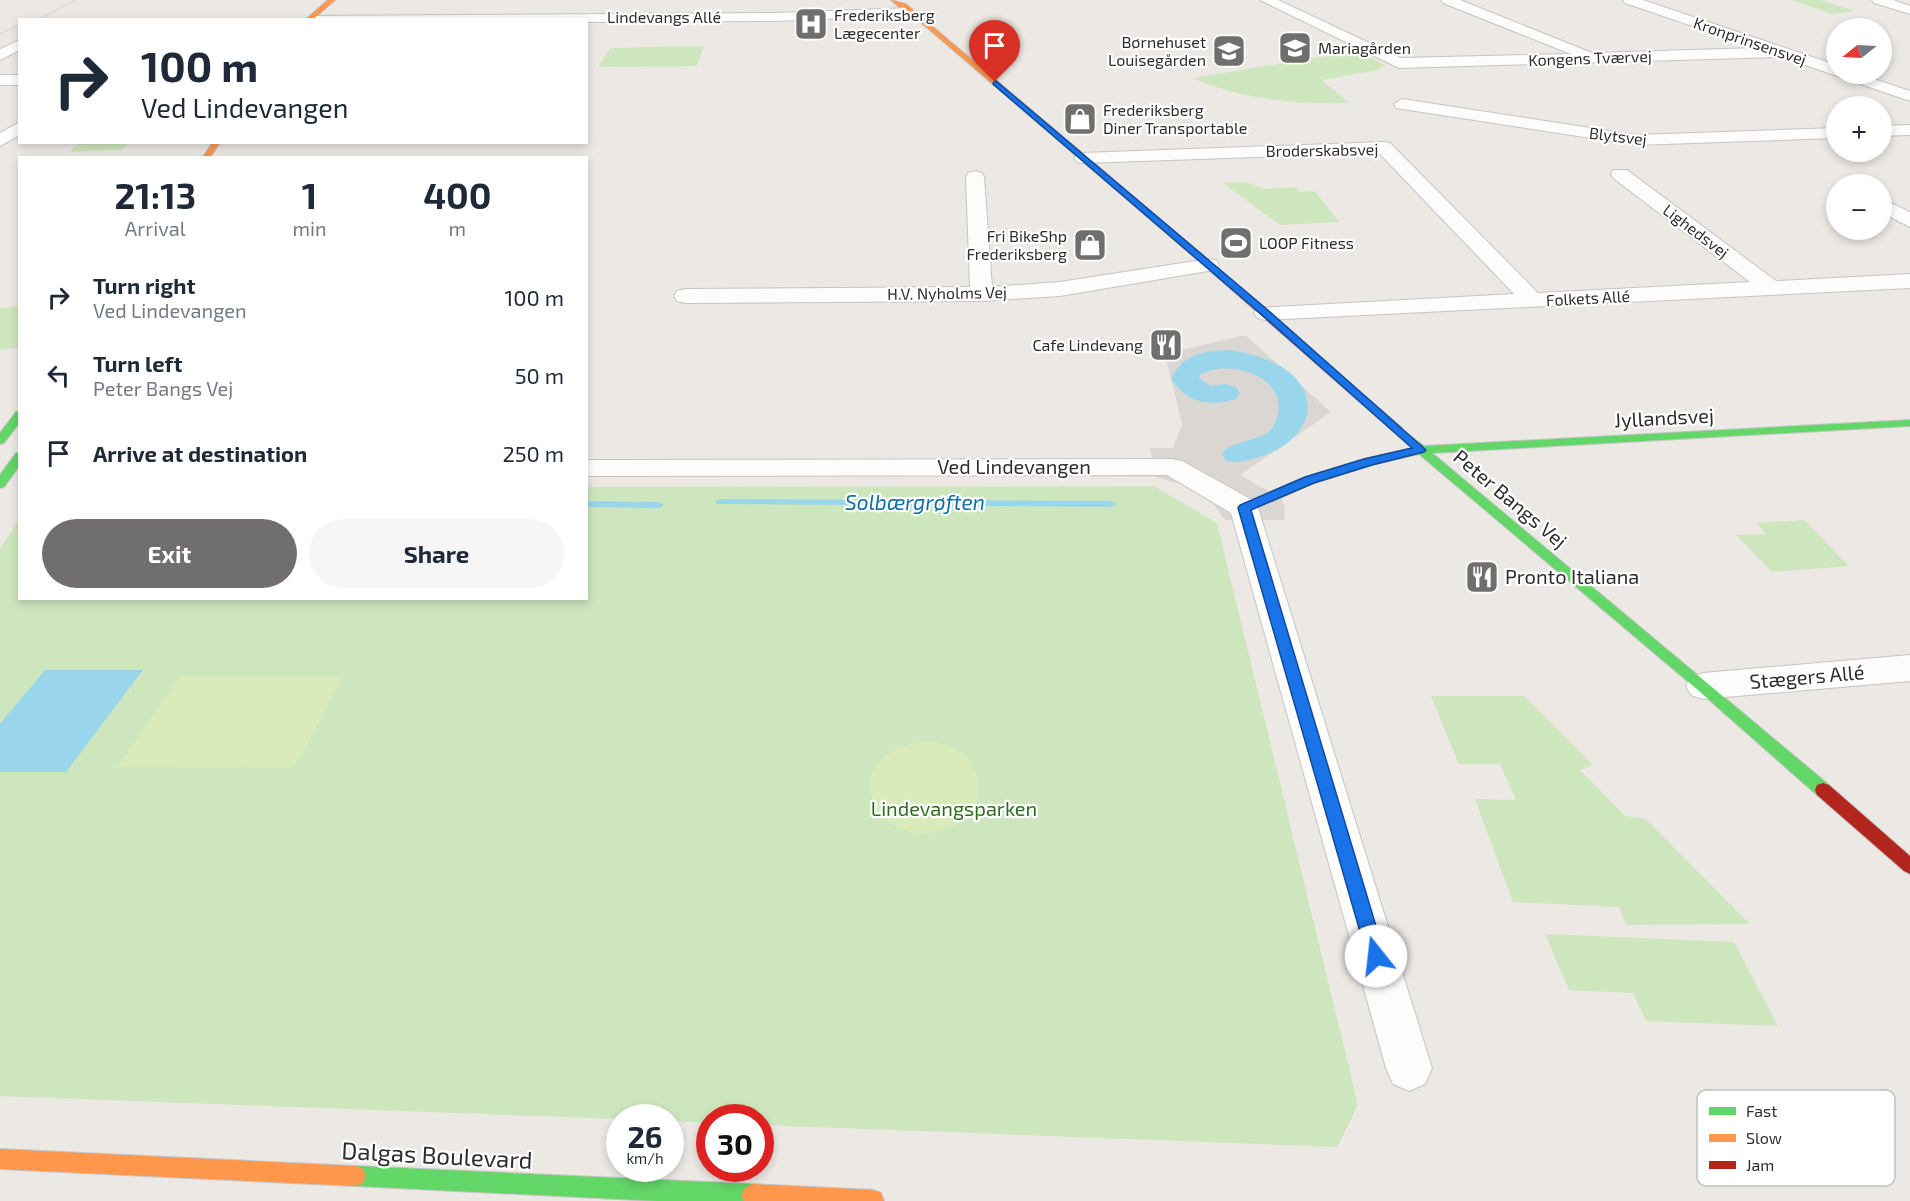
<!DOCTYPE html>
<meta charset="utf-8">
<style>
:root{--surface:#fff;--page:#f6f6f7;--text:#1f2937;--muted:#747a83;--accent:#706f6e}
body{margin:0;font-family:"Exo 2",sans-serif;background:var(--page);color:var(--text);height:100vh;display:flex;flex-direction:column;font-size:22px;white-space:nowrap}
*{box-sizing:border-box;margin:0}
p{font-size:20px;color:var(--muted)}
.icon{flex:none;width:33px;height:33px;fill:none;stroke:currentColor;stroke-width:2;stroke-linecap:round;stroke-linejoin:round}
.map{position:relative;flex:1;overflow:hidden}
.details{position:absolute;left:18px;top:156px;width:570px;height:444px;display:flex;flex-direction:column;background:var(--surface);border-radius:0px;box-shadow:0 3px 9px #0003}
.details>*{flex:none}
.top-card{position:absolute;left:18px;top:18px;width:570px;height:126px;border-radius:0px;box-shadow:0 3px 9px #0003;background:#fff;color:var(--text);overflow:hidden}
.needle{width:39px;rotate:252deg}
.buttons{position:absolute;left:1826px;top:18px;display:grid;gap:12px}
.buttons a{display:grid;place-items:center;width:66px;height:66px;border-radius:50%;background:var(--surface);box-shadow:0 3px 9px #0003;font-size:30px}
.speed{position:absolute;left:606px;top:1104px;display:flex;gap:12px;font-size:30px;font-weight:700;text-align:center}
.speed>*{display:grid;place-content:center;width:78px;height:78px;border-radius:50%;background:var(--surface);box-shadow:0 3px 9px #0003;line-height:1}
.speed small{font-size:15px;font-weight:400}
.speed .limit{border:9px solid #d22;background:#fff;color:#111}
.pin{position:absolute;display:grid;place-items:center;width:51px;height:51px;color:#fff;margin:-62px -26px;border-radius:50% 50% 50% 0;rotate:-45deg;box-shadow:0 0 6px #0007}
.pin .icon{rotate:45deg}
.me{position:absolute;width:66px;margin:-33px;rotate:344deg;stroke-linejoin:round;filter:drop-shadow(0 0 4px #0008)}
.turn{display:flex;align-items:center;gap:21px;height:126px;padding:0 24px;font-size:27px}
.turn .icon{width:78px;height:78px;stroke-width:2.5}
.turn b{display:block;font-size:42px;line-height:51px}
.eta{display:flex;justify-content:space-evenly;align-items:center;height:102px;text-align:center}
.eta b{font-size:36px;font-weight:700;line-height:42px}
.primary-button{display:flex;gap:12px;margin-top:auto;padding:12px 24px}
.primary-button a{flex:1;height:69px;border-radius:36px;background:var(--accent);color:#fff;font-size:24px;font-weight:700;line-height:69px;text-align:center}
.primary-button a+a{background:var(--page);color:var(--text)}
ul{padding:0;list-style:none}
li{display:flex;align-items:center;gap:18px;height:78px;padding:0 24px}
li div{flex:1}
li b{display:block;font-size:22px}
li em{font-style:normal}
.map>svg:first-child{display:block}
.green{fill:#cee6be}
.pitch{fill:#d9eabb}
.plaza{fill:#dad6d2}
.water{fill:#99d6ec}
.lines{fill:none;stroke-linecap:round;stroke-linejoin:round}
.stream{fill:#99d6ec;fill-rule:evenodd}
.canal{fill:#99d6ec;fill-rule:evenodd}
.street-casing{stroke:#c5c4c5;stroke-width:2}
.fast-casing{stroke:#c5c4c5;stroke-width:2}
.slow-casing{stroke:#c5c4c5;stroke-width:2}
.jam-casing{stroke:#c5c4c5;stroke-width:2}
.street{fill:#fcfcfb;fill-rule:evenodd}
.fast{fill:#63d668;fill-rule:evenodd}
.slow{fill:#ff974d;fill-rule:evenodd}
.jam{fill:#b3261e;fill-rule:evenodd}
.rail{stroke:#dfdfe1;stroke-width:2}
.route{fill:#1a73e8;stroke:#114b97;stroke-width:1.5}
.labels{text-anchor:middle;stroke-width:4.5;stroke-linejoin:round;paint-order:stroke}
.far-poi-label{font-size:16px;fill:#2e2e2e;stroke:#fff;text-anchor:start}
.far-street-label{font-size:16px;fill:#2e2e2e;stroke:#fff}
.street-label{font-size:20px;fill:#2e2e2e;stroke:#fff}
.poi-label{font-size:20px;fill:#2e2e2e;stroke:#fff;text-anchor:start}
.park-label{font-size:20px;fill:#2c6e1b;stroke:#fff}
.water-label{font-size:21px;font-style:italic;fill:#0d6fa3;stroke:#fff}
.near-street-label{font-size:24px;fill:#2e2e2e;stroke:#fff}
.key{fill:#fff;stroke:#c0c0c0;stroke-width:1.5}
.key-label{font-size:16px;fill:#2e2e2e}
</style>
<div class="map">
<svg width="1910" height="1201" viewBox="0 0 1910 1201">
<rect width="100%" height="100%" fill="#ece8e4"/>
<!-- green -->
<path class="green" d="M1791,0H1821L1855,11L1832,14Z
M704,46L697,66L598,67L610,48Z
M1358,51L1386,66L1379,67V70L1322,80L1349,103C1295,105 1242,99 1193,78Z
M80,143V142L129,143L121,150L69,152Z
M1246,182L1265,189L1296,187L1300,192L1315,191L1339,222L1280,225L1223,183Z
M19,306V348L0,350V308Z
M1154,486L1217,523L1358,1105L1337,1147L761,1125L760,1118H710L709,1123L671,1121L670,1118H620L619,1119L0,1096V549L19,520L20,598H586L587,487Z
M1804,520L1849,566L1772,572L1736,535L1766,534L1757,523Z
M1431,696H1524L1593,765L1580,770L1625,816L1646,819L1750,924L1626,925L1619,907L1513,902L1475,799L1516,800L1500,764H1459Z
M1545,934L1734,942L1778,1026L1646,1021L1633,993L1569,990Z"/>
<!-- pitch -->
<path class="pitch" d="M180,676H344L294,768L117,767Z
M928,741C940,743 952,745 962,753C982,768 985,801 965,817C892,878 813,754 928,741Z"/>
<!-- plaza -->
<path class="plaza" d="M1245,335L1331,412L1240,475L1282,499L1285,508L1284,520H1225L1210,499L1190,487L1156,477L1150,448H1173L1182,424L1165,354Z"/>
<!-- water -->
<path class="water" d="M45,670H143L66,772H0V724Z"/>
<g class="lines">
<!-- stream -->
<path class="stream" d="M720,499L1111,501L1116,504L1111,507L717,504L715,502L717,500Z
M586,501L659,502L664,505L659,508L586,507Z"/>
<!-- canal -->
<path class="canal" d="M1229,350C1247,353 1266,357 1282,367C1328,397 1307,442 1262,456C1249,460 1239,464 1226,461L1222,454C1233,437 1268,444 1276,421C1292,378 1232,358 1201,374L1199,378L1211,386L1226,384L1236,387L1240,393L1236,399C1209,407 1187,403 1171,379C1181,355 1204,351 1229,350Z"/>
<!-- street casing -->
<g class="street-casing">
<path id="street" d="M1260,0H1278L1401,58L1571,54L1443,3L1441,0H1460L1592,53L1757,48L1625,3L1623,0H1643L1836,65V74H1859L1910,91V101L1782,57L1399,68Z
M1872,0H1893L1910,6V14L1874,3Z
M910,8L917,12L915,15L775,21L586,22V20H304L311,16L775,13Z
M20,40V50L0,60V49Z
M0,75H20V85H0Z
M1402,99L1636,135L1836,128V138L1636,145L1396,108L1394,104Z
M20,122V135L0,146V133Z
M1910,125V135L1881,136V126Z
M1384,142L1390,143L1538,293L1750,282L1613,178L1611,174L1613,170H1627L1776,281L1910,274V288L1265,320L1257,318L1254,313L1257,308L1514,294L1379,153L1083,163L1077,162L1074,158L1077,154L1083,153Z
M975,171L982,173L984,177L992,287L1060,282L1208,259L1216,260L1219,265L1216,270L1208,271L1060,296L981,301L685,303L677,301L674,296L677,291L685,289L970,287L966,177L968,173Z
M1887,201L1910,212V227L1881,212V203Z
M1172,459L1182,461L1254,501L1258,508L1432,1068L1425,1084L1409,1091L1393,1084L1386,1068L1231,513L1167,475L586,476V460Z
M1910,655V681L1703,699L1691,695L1686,686L1691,677L1703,673Z"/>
</g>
<!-- fast casing -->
<g class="fast-casing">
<path id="fast" d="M20,411V422L4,443L0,444V433L16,412Z
M1910,420V426L1432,453L1829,785L1831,790L1829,795L1823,797L1817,795L1698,690L1419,454L1371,465L1314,483L1248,511L1244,512L1238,508L1240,505L1306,477L1364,459L1413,448L1392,430L1398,427L1424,446Z
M16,453H20V465L4,487L0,488V475Z
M356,1166L752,1184L759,1188L763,1195L760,1201H657L356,1186L349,1183L346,1176L349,1169Z"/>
</g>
<!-- slow casing -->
<g class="slow-casing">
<path id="slow" d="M328,0H335L312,20H305Z
M891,0L906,4L1206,258V262H1200L903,7H899Z
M213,142H220L210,158H202Z
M0,1149L356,1166L363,1169L366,1176L363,1183L356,1186L0,1169Z
M752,1184L873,1190L881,1193L884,1201H744L741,1195L745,1188Z"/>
</g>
<!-- jam casing -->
<g class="jam-casing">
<path id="jam" d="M1203,257L1402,428V432H1394L1200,262L1198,260Z
M1823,783L1829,785L1910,856V874L1904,871L1817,795L1815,790L1817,785Z"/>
</g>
<!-- street -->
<use href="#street" class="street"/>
<!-- fast -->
<use href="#fast" class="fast"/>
<!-- slow -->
<use href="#slow" class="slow"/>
<!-- jam -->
<use href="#jam" class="jam"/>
<!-- rail -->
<path class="rail" d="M37,20L76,0
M0,34L20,24"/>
</g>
<!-- route -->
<path class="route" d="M995,80L1269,311L1426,450L1424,452L1372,465L1314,483L1251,510L1385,956L1383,962L1376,965L1370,962L1367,956L1238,508L1240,505L1305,477L1364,459L1412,448L1262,315L993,84Z"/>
<!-- icons -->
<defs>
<g id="hospital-square" transform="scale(1.725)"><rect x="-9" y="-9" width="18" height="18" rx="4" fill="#706f6e" stroke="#fff"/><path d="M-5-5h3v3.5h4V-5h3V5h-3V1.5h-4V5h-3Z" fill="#fff"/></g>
<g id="school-square" transform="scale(1.725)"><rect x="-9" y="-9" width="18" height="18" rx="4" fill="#706f6e" stroke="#fff"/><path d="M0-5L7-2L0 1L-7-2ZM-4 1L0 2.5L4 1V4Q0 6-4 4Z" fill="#fff"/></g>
<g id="shop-square" transform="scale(1.725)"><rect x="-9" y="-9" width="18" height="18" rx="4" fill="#706f6e" stroke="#fff"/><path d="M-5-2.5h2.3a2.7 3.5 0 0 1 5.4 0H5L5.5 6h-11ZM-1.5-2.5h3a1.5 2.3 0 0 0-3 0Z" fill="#fff"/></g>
<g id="stadium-square" transform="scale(1.725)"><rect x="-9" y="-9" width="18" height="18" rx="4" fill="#706f6e" stroke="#fff"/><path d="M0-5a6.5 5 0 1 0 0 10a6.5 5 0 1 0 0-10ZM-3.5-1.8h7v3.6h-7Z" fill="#fff"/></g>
<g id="restaurant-square" transform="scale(1.725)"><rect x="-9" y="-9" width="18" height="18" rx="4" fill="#706f6e" stroke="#fff"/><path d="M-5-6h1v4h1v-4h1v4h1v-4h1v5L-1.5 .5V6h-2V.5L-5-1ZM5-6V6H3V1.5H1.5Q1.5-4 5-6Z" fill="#fff"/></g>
</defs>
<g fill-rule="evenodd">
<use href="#hospital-square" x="811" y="24"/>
<use href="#school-square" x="1295" y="48"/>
<use href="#school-square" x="1229" y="51"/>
<use href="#shop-square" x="1080" y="119"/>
<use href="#stadium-square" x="1236" y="243"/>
<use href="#shop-square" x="1090" y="245"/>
<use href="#restaurant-square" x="1166" y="345"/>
<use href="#restaurant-square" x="1482" y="577"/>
</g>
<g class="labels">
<!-- far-poi labels -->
<g class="far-poi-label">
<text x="834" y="21">Frederiksberg<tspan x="834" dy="18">Lægecenter</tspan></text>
<text x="1206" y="48" text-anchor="end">Børnehuset<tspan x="1206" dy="18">Louisegården</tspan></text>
<text x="1318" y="54">Mariagården</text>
<text x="1103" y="116">Frederiksberg<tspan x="1103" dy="18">Diner Transportable</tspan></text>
<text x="1067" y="242" text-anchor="end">Fri BikeShp<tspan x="1067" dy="18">Frederiksberg</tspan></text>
<text x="1259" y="249">LOOP Fitness</text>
<text x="1143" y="351" text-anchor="end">Cafe Lindevang</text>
</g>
<!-- far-street labels -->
<g class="far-street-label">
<text x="664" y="23">Lindevangs Allé</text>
<text transform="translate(1750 41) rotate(19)" y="6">Kronprinsensvej</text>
<text transform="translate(1590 58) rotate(-2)" y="6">Kongens Tværvej</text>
<text transform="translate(1618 136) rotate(7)" y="6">Blytsvej</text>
<text transform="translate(1322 150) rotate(-1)" y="6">Broderskabsvej</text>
<text transform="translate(1696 231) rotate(37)" y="6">Lighedsvej</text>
<text transform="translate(947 293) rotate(-1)" y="6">H.V. Nyholms Vej</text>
<text transform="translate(1588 298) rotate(-3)" y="6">Folkets Allé</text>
</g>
<!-- street labels -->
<g class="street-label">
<text transform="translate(1664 418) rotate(-3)" y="7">Jyllandsvej</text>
<text x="1014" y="474">Ved Lindevangen</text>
<text transform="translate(1510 499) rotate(40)" y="7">Peter Bangs Vej</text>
<text transform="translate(1807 677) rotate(-5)" y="7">Stægers Allé</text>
</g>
<!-- poi labels -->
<g class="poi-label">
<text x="1505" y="584">Pronto Italiana</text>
</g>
<!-- park labels -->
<g class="park-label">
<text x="954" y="816">Lindevangsparken</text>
</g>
<!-- water labels -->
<g class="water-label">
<text x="915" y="510">Solbærgrøften</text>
</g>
<!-- near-street labels -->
<g class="near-street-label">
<text transform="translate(437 1156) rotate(3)" y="8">Dalgas Boulevard</text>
</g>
</g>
<!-- legend -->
<rect x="1697" y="1090" width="198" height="96" rx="9" class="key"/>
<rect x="1709" y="1107" width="27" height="8" fill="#63d668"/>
<rect x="1709" y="1134" width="27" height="8" fill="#ff974d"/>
<rect x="1709" y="1161" width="27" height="8" fill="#b3261e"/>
<g class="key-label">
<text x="1746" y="1117">Fast</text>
<text x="1746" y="1144">Slow</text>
<text x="1746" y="1171">Jam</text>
</g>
</svg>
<div class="buttons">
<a><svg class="needle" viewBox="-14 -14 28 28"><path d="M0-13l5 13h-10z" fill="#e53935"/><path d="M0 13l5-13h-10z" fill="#747a83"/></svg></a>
<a>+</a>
<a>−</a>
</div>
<div class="speed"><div>26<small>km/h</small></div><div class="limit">30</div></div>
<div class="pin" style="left:995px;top:82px;background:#d93025"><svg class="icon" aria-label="arrive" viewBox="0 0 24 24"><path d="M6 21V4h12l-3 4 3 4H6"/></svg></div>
<svg class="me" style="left:1376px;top:956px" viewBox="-20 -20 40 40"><circle r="19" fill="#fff"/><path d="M0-13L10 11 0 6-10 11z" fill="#1a73e8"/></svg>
<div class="top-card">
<div class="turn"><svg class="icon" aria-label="right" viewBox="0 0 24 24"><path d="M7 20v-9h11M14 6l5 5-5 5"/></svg><div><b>100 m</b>Ved Lindevangen</div></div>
</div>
<section class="details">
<div class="eta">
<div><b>21:13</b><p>Arrival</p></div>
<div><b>1</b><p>min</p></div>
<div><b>400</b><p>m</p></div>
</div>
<ul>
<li><svg class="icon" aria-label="right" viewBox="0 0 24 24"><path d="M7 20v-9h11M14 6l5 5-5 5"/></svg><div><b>Turn right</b><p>Ved Lindevangen</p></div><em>100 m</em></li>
<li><svg class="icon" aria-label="left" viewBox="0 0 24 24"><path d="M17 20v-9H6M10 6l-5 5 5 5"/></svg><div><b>Turn left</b><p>Peter Bangs Vej</p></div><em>50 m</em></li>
<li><svg class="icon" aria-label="arrive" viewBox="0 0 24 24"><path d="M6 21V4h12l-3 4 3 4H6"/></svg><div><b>Arrive at destination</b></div><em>250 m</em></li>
</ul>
<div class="primary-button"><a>Exit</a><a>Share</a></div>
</section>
</div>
